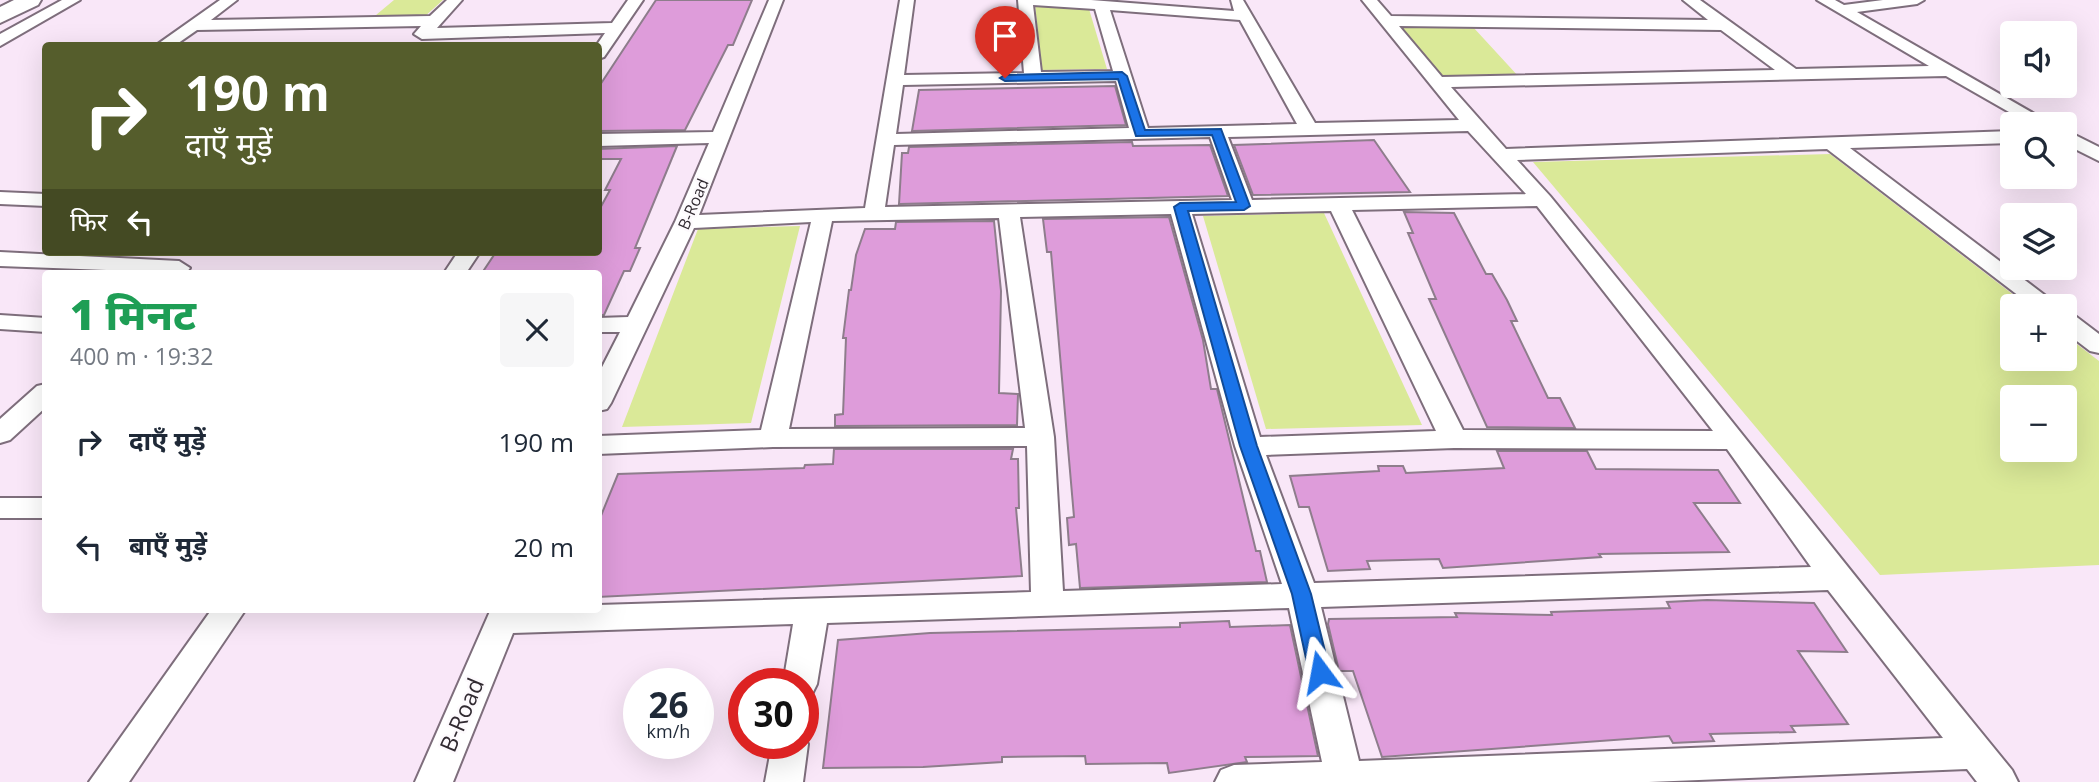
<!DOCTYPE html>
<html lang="hi">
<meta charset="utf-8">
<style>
:root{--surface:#fff;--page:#f6f6f7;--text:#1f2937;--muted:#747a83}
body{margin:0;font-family:"Open Sans","Noto Sans Devanagari",sans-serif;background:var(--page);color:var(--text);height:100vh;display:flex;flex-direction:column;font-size:26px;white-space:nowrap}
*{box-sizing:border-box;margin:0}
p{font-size:23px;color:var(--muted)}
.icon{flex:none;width:38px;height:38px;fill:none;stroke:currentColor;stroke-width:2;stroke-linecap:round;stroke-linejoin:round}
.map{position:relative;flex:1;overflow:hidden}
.drawer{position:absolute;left:42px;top:270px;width:560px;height:343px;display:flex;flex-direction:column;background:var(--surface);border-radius:7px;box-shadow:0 7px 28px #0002}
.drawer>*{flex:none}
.top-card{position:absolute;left:42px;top:42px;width:560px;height:214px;border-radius:7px;box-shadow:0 7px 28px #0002;background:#555d2c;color:#fff;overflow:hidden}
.buttons{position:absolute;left:2000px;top:21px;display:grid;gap:14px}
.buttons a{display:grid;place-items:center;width:77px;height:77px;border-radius:7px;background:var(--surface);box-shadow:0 7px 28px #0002;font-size:35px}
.speed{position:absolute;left:623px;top:668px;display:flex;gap:14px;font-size:35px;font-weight:700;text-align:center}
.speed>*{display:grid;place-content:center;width:91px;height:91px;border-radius:50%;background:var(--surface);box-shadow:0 7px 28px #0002;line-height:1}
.speed small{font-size:18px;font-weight:400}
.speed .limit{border:10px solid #d22;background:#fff;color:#111}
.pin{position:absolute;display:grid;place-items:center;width:60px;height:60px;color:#fff;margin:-72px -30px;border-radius:50% 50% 50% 0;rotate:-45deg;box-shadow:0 0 7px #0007}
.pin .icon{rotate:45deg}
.me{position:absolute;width:77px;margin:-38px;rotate:347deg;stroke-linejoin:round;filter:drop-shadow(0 0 5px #0008)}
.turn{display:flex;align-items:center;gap:24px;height:147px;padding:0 28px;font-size:32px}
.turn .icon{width:91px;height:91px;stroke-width:2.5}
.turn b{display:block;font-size:49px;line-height:60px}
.then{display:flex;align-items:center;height:66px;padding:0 28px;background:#0003;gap:14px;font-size:26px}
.round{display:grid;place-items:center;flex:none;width:74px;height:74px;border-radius:7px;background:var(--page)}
.head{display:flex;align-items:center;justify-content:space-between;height:119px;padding:0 28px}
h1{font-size:42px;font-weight:800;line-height:52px;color:#1e9e55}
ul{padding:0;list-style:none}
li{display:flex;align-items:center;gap:21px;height:105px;padding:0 28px}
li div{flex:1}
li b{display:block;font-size:26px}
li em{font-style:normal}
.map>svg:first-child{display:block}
.green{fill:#dae998;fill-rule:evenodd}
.building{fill:#de9cda;stroke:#8e7d8c;stroke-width:2}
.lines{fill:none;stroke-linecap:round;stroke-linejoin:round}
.street-casing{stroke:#7e6e7c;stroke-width:4}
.highway-casing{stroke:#7e6e7c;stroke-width:4}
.street{fill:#fff;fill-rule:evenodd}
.highway{fill:#fff;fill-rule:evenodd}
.route{fill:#1a73e8;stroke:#114b97;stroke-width:2}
.labels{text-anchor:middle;stroke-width:5;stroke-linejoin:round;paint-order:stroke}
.far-street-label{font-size:16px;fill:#312a31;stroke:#fdfafd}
.near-street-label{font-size:23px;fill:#312a31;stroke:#fdfafd}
</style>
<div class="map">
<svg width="2099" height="782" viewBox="0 0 2099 782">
<rect width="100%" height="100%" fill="#f9e7f8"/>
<!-- green -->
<path class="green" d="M394,0H443L423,18L370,20Z
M1035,5L1089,9L1107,69L1042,70Z
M1396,25L1473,27L1519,77L1443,78Z
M1830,154L2028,306H2012V359H2065V335L2099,361V565L1880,575L1533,162ZM2065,397V450H2012V397Z
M1324,213L1422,425L1266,429L1203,216Z
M800,226L751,423L622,427L698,229Z"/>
<!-- building -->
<path class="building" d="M656,0H752L733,45H728L685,130L598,131V88Z
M1115,86L1126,125L912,131L919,90Z
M1374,140L1410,192L1253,195L1234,145Z
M1132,142L1133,146L1210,145L1228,196L899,204L902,153H908L909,147Z
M677,146L635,248H640L630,271H624L604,315H598V272L482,273L496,252H598V212L610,190H605L621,159H598V149Z
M1404,212L1454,213L1486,274H1492L1507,300L1517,321H1511L1548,398H1560L1575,428L1487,427L1429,299H1436L1408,233H1413Z
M1169,217L1203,340L1211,389H1217L1256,551H1260L1267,582L1080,588L1076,544L1069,545L1067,518L1074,517L1051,252H1047L1043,219Z
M994,221L1001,291L999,393L1018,394L1017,425L835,426V415L843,414L846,338H843L849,290H851L856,255L865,229H895L896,222Z
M834,449H1013L1011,459H1018L1019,508H1016L1022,576L598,597V523L618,474L804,468L805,465L833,464Z
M1497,451H1587L1596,469L1718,470L1740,503H1694L1729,552L1599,554L1601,557L1443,568L1439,559L1367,561L1370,569L1328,571L1309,507H1299L1290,476L1379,471L1378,466H1403L1406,473L1504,468Z
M1707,600L1814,603L1847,652L1798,651L1848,724L1791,726L1795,732L1710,734L1714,741L1673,743L1669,736L1382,757L1353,671H1339L1328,624L1329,619L1457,617L1455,613L1552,615L1551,612L1670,608L1667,602Z
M1229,621L1230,627L1290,625L1318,756L1245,757L1247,762L1169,773L1167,763L1086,764L1085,756L1002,757V762L923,767L823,768L838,640L930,633L1180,627V623Z"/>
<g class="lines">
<!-- street casing -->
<g class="street-casing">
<path id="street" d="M62,0H80L0,46V34Z
M220,0H237L211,20L430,16L447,0H462L437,28L612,23L628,0H643L604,57L598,59V46H596L605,33L422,39L414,34L421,26L197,30L174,46H155Z
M769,0H783L699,215L865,208L900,0H914L904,75L1024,73L1018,0H1091L1234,11L1231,0H1243L1315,123L1459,120L1362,0H1377L1391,16L1708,20L1683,0H1700L1796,69L1929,66L1817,0H1835L1844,5L1883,0H1924L1917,4L1857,12L2052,124H2030L1946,76L1451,87L1506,149L2012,131V143L1850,148L2059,306H2032L1827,149L1517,160L1550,196C1706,386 1856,580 2012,770L2018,782H1977L1967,769L1649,782H1215L1221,770L1234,765L1322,762L1289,608L827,623L817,684L812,694L803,697V684H783L793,624L513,633L453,782H415L491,609H598V605L1031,592L1027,446L773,447L598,454V436L761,430L811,222L694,228L611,403L607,409L598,411V375L620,332H598V318L628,317L675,222L709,143L598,146V134L713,132ZM1033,5L1095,9L1113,71L1041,72ZM1110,10L1240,20L1297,124L1148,128ZM1399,26L1721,30L1775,70L1442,77ZM1116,81L1129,128L896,134L903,85ZM1468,131L1526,194L1252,200L1228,137ZM1210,137L1232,200L885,207L894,145ZM1537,206L1713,431L1463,430L1352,210ZM1331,211L1436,431L1260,437L1192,214ZM1171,214L1235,446L1282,584L1063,591L1054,437L1020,217ZM999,218L1025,428L789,429L832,221ZM1454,448L1727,449L1811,567L1314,583L1266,455ZM1828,590L1943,738L1359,761L1321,607Z
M2065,130L2099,147V161L2065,144Z
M0,192L46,194V206L0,204Z
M0,252L179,261L190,268L186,273L0,266Z
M458,252H480L466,273H444Z
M2065,313L2074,315L2099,334V353L2090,351L2065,332Z
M0,315L46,318V332L0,329Z
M46,384V407L10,440L0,443V419L37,386Z
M0,498H46V518H0Z
M212,609H246L129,782H89Z
M803,734L808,744L803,782H765L772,744H803Z"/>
</g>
<!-- highway casing -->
<g class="highway-casing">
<path id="highway" d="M14,0H41L38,5L0,23V7Z"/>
</g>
<!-- street -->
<use href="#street" class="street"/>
<!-- highway -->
<use href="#highway" class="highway"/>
</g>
<!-- route -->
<path class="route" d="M1122,72L1127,76L1145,130L1221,129L1250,206L1244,210L1188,211L1257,446L1311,594L1330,672L1327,678L1320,681L1312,678L1309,672L1292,594L1240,446L1174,207L1180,203L1236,202L1212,135L1136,136L1118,79L1005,81L1000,78L1005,75Z"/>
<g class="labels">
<!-- far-street labels -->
<g class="far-street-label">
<text transform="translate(693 204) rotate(-67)" y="6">B-Road</text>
</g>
<!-- near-street labels -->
<g class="near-street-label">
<text transform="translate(462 715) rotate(-67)" y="8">B-Road</text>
</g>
</g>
</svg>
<div class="buttons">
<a><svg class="icon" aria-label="sound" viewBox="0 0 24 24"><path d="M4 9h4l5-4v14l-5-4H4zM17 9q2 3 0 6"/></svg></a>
<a><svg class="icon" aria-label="search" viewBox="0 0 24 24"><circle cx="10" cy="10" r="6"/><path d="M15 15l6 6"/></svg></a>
<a><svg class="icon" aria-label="layers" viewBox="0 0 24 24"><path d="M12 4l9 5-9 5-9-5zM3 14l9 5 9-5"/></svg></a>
<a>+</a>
<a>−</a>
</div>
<div class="speed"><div>26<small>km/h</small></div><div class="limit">30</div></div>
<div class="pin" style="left:1005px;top:78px;background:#d93025"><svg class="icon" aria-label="arrive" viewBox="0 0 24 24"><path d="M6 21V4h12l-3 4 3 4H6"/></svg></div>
<svg class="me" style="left:1320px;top:672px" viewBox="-20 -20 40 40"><path d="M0-17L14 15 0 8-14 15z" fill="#1a73e8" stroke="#fff" stroke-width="4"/></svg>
<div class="top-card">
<div class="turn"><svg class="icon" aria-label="right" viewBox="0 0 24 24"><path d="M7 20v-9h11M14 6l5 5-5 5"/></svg><div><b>190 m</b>दाएँ मुड़ें</div></div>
<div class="then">फिर<svg class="icon" aria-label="left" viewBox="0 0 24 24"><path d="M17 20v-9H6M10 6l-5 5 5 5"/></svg></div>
</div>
<section class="drawer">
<div class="head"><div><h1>1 मिनट</h1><p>400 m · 19:32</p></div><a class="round"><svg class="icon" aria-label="close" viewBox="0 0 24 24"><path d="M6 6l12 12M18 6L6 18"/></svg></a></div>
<ul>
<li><svg class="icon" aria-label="right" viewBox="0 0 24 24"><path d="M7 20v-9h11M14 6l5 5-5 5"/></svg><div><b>दाएँ मुड़ें</b></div><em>190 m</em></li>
<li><svg class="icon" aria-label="left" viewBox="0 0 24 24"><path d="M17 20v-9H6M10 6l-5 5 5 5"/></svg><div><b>बाएँ मुड़ें</b></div><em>20 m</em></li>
</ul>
</section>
</div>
